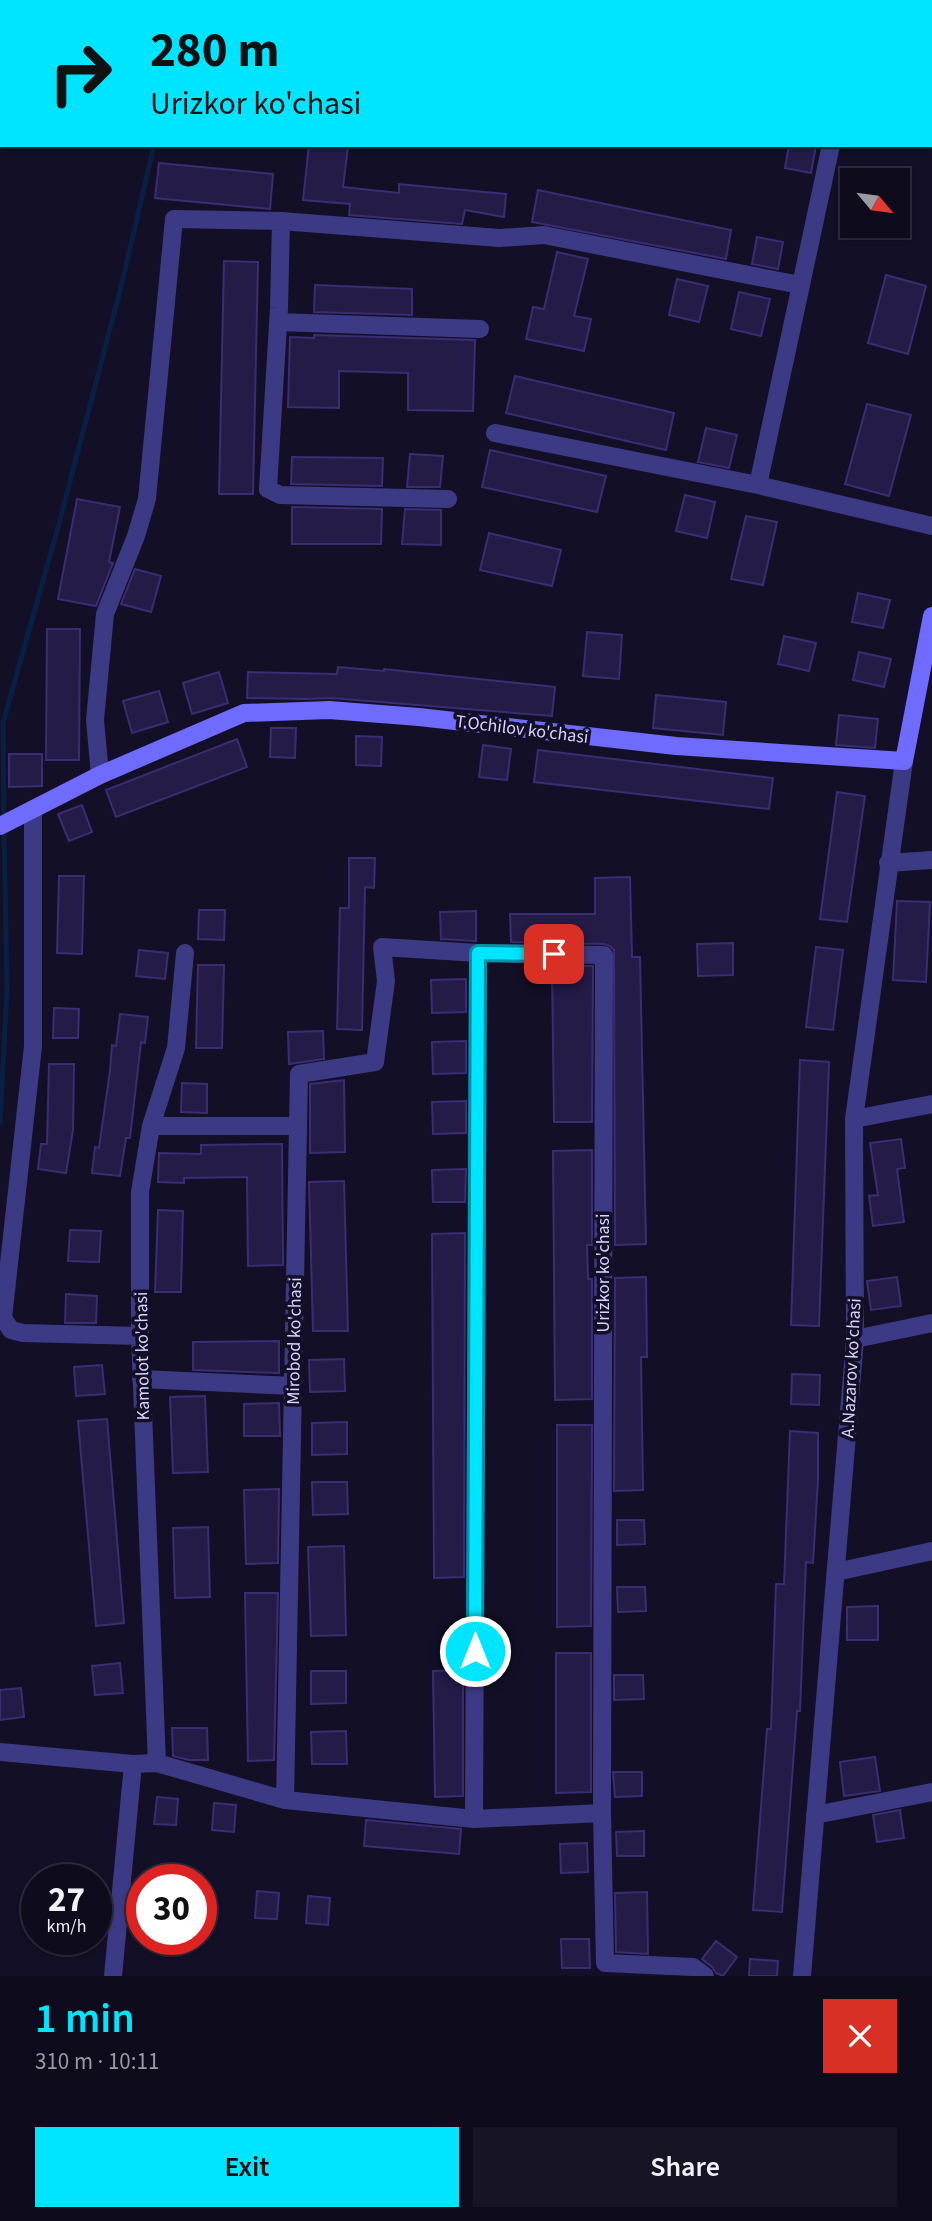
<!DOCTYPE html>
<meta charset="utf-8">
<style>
:root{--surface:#0e0b1c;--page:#171425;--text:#f1f3f6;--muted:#9b9ba3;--line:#2e2b3b;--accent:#00e5ff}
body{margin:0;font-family:"Source Sans 3",sans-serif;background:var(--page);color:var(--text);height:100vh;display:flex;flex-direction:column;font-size:26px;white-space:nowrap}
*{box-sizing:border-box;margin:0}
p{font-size:23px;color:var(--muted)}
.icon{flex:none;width:38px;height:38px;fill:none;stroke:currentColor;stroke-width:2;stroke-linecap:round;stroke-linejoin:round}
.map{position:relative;height:1976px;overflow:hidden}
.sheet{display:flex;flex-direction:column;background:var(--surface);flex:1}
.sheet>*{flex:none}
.banner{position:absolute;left:0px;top:0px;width:933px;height:147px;box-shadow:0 2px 5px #0004,0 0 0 2px var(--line);background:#00e5ff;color:#111;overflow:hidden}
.needle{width:46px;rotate:119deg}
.tools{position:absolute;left:840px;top:168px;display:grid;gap:14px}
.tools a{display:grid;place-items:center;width:70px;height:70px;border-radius:0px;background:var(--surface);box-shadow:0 2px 5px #0004,0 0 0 2px var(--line);font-size:35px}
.speed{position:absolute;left:21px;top:1864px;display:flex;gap:14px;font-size:35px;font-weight:700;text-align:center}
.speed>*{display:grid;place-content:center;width:91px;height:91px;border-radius:50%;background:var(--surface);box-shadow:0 2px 5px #0004,0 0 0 2px var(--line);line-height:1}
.speed small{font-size:18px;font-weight:400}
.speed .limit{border:10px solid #d22;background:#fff;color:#111}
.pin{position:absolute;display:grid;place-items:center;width:60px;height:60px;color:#fff;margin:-30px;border-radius:14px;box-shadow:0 4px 10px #0006}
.me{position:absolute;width:77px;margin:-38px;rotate:0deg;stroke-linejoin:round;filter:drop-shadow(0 0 5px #0008)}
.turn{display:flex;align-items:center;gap:24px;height:147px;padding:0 35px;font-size:32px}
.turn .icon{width:91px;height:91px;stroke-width:2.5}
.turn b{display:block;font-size:49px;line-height:60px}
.round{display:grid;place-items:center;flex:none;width:74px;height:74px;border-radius:0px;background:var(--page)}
.summary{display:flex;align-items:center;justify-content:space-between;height:119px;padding:0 35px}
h1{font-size:42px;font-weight:600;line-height:52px;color:var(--accent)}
.action{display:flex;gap:14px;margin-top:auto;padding:14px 35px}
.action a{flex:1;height:80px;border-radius:0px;background:var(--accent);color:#111;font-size:28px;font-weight:600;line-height:80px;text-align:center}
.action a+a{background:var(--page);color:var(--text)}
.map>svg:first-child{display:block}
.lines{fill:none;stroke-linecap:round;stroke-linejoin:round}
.stream{stroke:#0a1f44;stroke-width:5}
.building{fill:#241b47;stroke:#3b2d73;stroke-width:2}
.minor{stroke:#3d3a85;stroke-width:18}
.secondary{stroke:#6f6bff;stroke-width:18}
.route-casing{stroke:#0095a6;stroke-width:18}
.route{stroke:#00e5ff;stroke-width:12}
.labels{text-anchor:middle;stroke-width:7;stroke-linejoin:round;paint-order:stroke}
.street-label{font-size:18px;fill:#d9d4ff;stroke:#130f26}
</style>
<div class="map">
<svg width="932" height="1976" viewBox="0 0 932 1976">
<rect width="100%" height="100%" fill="#130f26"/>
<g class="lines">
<!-- stream -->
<path class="stream" d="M186,2L187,0
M4,819L3,723L57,531L121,287L154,145
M0,1123L7,989L4,829"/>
</g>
<!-- building -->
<path class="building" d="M309,145L348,147L343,187L399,193V184L506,194L504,217L465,210L462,224L349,215L350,204L303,200Z
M789,145H816L811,173L785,168Z
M159,163L273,174L270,209L155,198Z
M538,190L731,230L726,259L532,222Z
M757,237L783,242L778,269L752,264Z
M557,252L588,259L574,316L591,319L584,351L526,339L533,307L544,309Z
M224,261L258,262L253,494H219Z
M886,275L926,286L908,354L868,343Z
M677,279L708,286L699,322L669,315Z
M315,285L412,289V315L314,312Z
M739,292L770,299L761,336L731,329Z
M314,335L475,340L473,411L408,410V373L339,371V408L288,407L290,337L314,338Z
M515,376L674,413L666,450L506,413Z
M867,404L911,415L889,496L845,484Z
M706,428L737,435L729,468L698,462Z
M490,450L606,476L597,512L482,487Z
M410,454L443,456L440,487H407Z
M292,457L383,458L382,486L291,484Z
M685,495L715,502L707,538L676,531Z
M77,499L120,507L109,562L113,563L96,606L58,599Z
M292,507L382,509L381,544H292Z
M405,509L441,510V545L402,544Z
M746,516L777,522L763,585L731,579Z
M489,533L561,550L552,586L480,570Z
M135,569L161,576L151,612L121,604Z
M858,593L890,600L883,628L852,622Z
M47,629H80L79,760H46Z
M587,632L622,635L619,679L583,676Z
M784,636L816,643L809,671L778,664Z
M859,652L891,659L884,687L853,680Z
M338,667L384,671V669L555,687L552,716L331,698L305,699L247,698L248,672L337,674Z
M219,672L228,703L192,714L183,683Z
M159,691L168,722L132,733L123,701Z
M656,695L726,702L723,735L653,728Z
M839,715L878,719L875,748L836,745Z
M271,728H296L295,758L270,757Z
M356,736L382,737L381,766L356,765Z
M237,739L247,767L116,817L106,790Z
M483,745L511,749L507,780L479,777Z
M538,750L773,778L769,809L534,782Z
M9,754H42V786L9,787Z
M837,792L865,796L847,922L820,919Z
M82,805L92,832L69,841L58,814Z
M349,858H375L374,888L365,887L362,1030L337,1029L340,908H349Z
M59,876H84L82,954L57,953Z
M630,877L632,957H640L646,1244L615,1245L614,950L610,946L604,944L511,942L510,914H595V878Z
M897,901L930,902L926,982L893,980Z
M199,910H225L224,940L198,939Z
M476,911V941L441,939L440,912Z
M733,943V975L698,976L697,944Z
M816,947L843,950L833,1030L806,1027Z
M139,950L168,953L165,979L136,976Z
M198,965H224L222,1048H196Z
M552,966H593L592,1122H554Z
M466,979V1012L432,1013L431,980Z
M54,1008L79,1009L78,1038H53Z
M120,1014L148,1017L145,1043L141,1042L130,1138H126L120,1176L92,1173L95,1147L99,1148L110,1071L112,1045L116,1046Z
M323,1031L324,1059L289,1064L288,1032Z
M466,1041V1073L433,1074L432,1042Z
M800,1060L829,1062L819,1326L791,1325Z
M49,1064H74L73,1130L66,1173L38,1169L41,1144H47Z
M344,1080L345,1152L310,1153V1084Z
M182,1083L207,1084V1113L181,1112Z
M466,1101V1133L433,1134L432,1102Z
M901,1139L905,1168L897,1169L904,1222L873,1226L869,1196L878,1195L870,1143Z
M282,1144L283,1265L248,1266L247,1177L184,1178V1183L158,1182L159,1153L201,1154V1145Z
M592,1150V1245H587L588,1279H592V1399L555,1400L553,1151Z
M466,1169L465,1202H433L432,1170Z
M344,1181L348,1331H313L309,1182Z
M158,1210L183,1211L181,1292H155Z
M70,1230L101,1231L99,1262L68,1261Z
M465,1233L464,1577L434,1578L432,1234Z
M646,1277L647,1357H641L643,1490L614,1491L615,1278Z
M897,1277L901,1306L871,1310L867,1281Z
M66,1294L97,1296L96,1323H65Z
M279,1341V1373L193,1370V1342Z
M344,1359L345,1391L310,1392L309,1360Z
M102,1365L105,1394L76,1396L74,1367Z
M792,1374L820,1375L819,1405L791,1404Z
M205,1396L208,1472L173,1473L170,1397Z
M279,1403L280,1436H244V1404Z
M107,1419L124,1623L96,1626L78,1421Z
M347,1422V1454L312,1455V1423Z
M557,1425H592L591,1626L557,1627Z
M790,1431L818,1433V1480L813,1563L806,1562L800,1711H797L782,1912L753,1910L767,1729H771L776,1584H784Z
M312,1482H347L348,1514L313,1515Z
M279,1489L278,1563L246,1564L244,1490Z
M617,1520H644L645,1544L617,1545Z
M208,1527L210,1597L175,1598L173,1528Z
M344,1546L346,1635L311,1636L308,1547Z
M617,1587H645L646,1611L618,1612Z
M245,1593H278L274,1760L248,1761Z
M878,1606V1640H847V1607Z
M556,1653H591V1792L556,1793Z
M120,1663L123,1693L95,1695L92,1666Z
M463,1670V1796L435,1797L433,1671Z
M311,1671H346V1703L311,1704Z
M614,1675H643L644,1699L614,1700Z
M21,1688L24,1717L0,1720V1690Z
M172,1728H207L208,1760H189L173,1756Z
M346,1731L347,1764H312L311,1732Z
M875,1757L880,1791L844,1796L840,1762Z
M613,1772H642V1796L615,1797Z
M157,1797L178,1799L176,1825L154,1824Z
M214,1803L236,1805L234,1832L212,1830Z
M900,1810L904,1838L877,1842L873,1815Z
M366,1820L461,1829L459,1854L364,1846Z
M644,1831V1856H617L616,1832Z
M587,1843L588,1872L561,1873L560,1844Z
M257,1891L279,1893L277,1919L255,1918Z
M647,1892L648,1954L616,1952L615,1893Z
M308,1896L330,1898L328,1925L306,1923Z
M561,1939H589L590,1968H562Z
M716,1941L737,1957L723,1976L716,1973L712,1967L702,1959Z
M750,1959L778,1961L777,1976H749Z"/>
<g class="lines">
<!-- minor -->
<path class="minor" d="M277,0L291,2
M931,84H932
M281,221L279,308L268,489L280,495L448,499
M278,322L480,329
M495,433L758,485L932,526
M758,485L831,145
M100,775L95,720L105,614L136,536L147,499L174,219L281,221L499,238L544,235L800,285
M33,809V1046L3,1318L11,1330L23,1333L140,1336
M888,863L932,860
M854,1119L932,1104
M151,1126H298
M855,1339L932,1323
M141,1379L293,1386
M836,1572L932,1551
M0,1752L133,1764L157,1763L285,1800L474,1819L602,1813
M157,1763L140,1336V1192L151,1126L176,1048L185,953
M285,1800L299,1074L375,1062L386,981L382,947L478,953L604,955L602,1813L605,1963L693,1967L705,1976
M815,1815L932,1792
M474,1819L478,953
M113,1976L133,1764
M802,1976L855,1339L854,1119L904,761"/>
<!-- secondary -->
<path class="secondary" d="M0,826L100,775L244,713L329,710L419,717L676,746L904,761L932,616"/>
</g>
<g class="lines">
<!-- route casing -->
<g class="route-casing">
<path id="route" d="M475,1651L478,953L554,954"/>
</g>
<!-- route -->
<use href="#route" class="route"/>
</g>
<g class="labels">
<!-- street labels -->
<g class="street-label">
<text transform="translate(522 729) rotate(7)" y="6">T.Ochilov ko'chasi</text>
<text transform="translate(603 1273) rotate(-90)" y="6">Urizkor ko'chasi</text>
<text transform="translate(294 1341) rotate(-89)" y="6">Mirobod ko'chasi</text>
<text transform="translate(142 1356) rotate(-91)" y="6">Kamolot ko'chasi</text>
<text transform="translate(851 1368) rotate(-87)" y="6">A.Nazarov ko'chasi</text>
</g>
</g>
</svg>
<div class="tools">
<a><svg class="needle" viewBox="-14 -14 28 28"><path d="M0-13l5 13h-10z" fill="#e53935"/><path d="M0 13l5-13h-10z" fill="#9b9ba3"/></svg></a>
</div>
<div class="speed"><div>27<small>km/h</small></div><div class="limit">30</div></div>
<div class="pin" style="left:554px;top:954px;background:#d93025"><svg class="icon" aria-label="arrive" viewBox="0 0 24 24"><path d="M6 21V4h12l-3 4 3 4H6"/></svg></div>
<svg class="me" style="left:475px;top:1651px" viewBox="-20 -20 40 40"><circle r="17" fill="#00e5ff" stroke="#fff" stroke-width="3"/><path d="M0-11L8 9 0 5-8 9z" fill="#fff"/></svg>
<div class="banner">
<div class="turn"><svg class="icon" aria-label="right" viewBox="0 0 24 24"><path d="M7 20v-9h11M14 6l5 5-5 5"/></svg><div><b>280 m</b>Urizkor ko'chasi</div></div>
</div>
</div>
<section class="sheet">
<div class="summary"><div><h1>1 min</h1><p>310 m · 10:11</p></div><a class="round" style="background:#d93025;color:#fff"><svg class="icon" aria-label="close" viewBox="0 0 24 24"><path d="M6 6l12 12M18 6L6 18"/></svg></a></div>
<div class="action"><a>Exit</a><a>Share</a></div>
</section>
